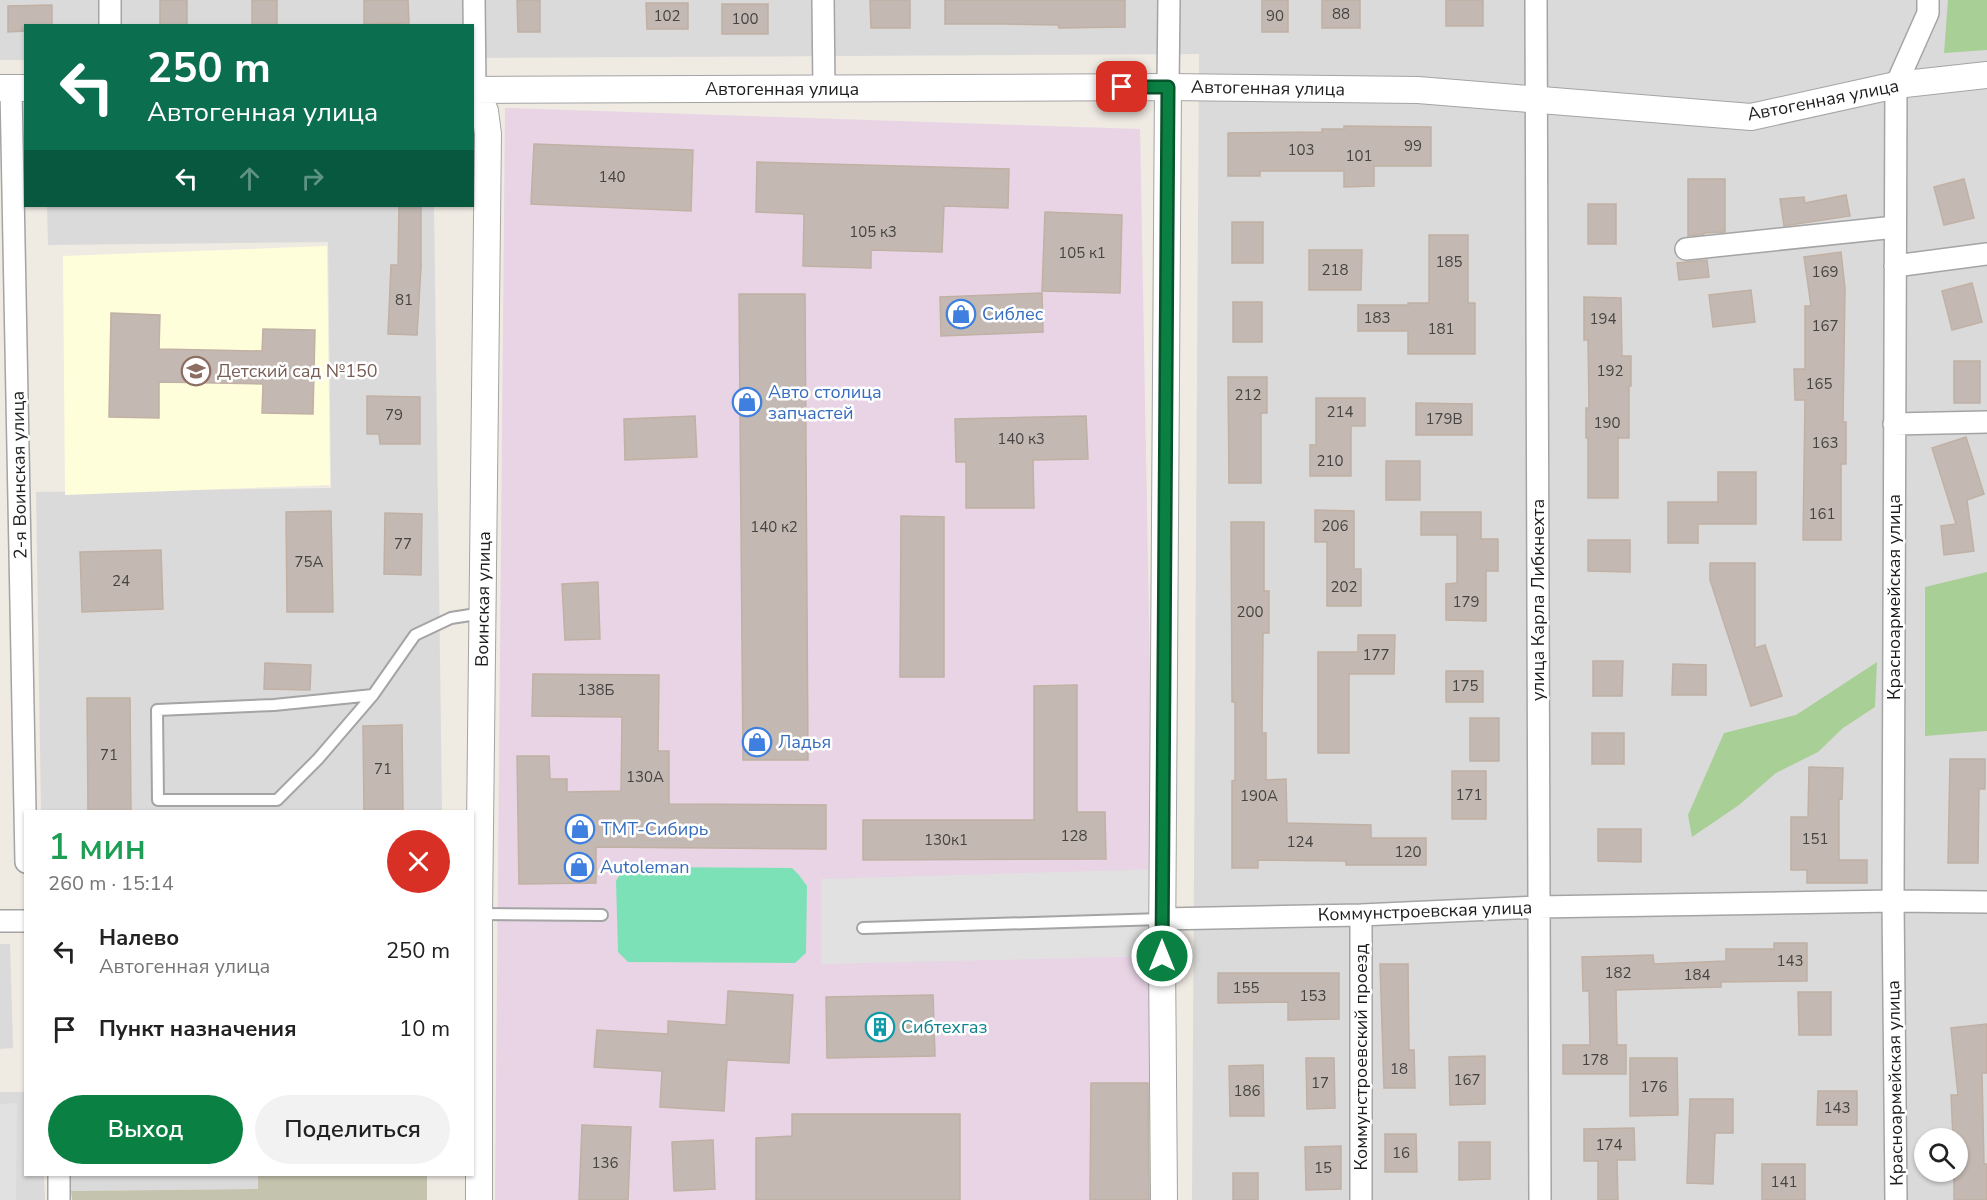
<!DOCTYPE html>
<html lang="ru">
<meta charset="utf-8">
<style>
:root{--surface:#fff;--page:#f2f2f2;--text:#222;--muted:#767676;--accent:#0b8043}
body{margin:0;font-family:"Nunito Sans",sans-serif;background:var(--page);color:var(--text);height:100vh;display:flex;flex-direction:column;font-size:22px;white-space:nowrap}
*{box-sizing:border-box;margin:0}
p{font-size:20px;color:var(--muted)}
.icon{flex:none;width:33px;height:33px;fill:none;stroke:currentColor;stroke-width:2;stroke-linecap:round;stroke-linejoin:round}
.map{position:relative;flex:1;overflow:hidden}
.sheet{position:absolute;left:24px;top:810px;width:450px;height:366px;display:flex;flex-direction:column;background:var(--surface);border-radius:0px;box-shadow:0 2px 4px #0004}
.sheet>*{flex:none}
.hud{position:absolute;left:24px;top:24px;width:450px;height:183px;border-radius:0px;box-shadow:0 2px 4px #0004;background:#0b6e4f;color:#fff;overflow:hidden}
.tools{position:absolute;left:1914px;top:1128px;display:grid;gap:12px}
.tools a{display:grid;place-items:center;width:54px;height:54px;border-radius:50%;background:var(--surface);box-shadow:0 2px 4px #0004;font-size:30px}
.pin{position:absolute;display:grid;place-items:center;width:51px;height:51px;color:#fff;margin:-26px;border-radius:12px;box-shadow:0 3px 9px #0006}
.me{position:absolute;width:66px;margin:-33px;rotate:0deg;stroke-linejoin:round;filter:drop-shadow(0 0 4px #0008)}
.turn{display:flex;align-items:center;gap:21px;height:126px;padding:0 24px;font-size:27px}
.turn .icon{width:78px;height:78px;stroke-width:2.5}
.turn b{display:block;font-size:42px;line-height:51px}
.lanes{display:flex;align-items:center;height:57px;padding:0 24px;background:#0003;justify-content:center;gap:30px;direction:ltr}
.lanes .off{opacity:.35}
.round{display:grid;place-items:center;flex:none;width:63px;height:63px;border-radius:32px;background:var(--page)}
.summary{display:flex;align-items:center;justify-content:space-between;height:102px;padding:0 24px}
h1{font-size:36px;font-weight:600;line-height:45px;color:#1e9e55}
.button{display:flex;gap:12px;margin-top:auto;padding:12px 24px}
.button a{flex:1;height:69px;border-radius:36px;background:var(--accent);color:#fff;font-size:24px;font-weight:600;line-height:69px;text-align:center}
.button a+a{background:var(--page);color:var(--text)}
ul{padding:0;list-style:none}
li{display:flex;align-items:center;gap:18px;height:78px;padding:0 24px}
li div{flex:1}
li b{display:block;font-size:22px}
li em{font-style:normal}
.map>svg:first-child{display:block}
.residential{fill:#dbdada;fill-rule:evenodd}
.industrial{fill:#e8d4e5}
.education{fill:#fffedb}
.construction{fill:#c3c3ae}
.forest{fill:#a8cf96}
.pitch{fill:#7de1b7}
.parking{fill:#e1e1e1}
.building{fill:#c3b9b2;stroke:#c1b0a4;stroke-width:1.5}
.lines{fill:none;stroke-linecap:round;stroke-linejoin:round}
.service-casing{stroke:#a4a4a4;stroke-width:14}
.minor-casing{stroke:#a4a4a4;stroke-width:24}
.tertiary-casing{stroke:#a4a4a4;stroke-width:28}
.service{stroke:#fff;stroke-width:10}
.minor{stroke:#fff;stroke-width:21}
.tertiary{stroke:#fff;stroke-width:26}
.route-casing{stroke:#07532c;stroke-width:15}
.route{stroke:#0b8043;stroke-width:10}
.labels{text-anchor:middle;stroke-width:5;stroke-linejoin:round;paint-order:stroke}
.number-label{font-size:15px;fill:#464442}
.street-label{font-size:18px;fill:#1d1d1d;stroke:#fff}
.shop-label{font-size:18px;fill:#366cbe;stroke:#fff;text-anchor:start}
.education-label{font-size:18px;fill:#785e54;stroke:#fff;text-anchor:start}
.culture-label{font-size:18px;fill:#0d838f;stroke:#fff;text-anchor:start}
</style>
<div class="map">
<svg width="1987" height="1200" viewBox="0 0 1987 1200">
<rect width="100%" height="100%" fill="#efeae2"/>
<!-- residential -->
<path class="residential" d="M0,0H1987V1200H1192L1199,54L473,58L472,26H26L25,60H0ZM1924,1138H1958V1172H1924Z
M47,206H434L442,811H41L36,492L331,488L328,242L48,245Z
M0,944H10L13,1048L0,1049Z
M0,1092H25L26,1174L44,1175L45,1200H0Z
M70,1175H258V1189L71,1191Z"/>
<!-- industrial -->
<path class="industrial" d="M505,108L1140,129L1157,1051V1200H495Z"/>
<!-- education -->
<path class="education" d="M327,246L330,485L65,495L63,256Z"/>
<!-- construction -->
<path class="construction" d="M258,1175H427V1200H72L71,1191L258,1189Z"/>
<!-- forest -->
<path class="forest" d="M1948,0H1987V50L1944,53Z
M1987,572V731L1925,736V587Z
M1877,662L1875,707L1843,728L1818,752L1776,773L1739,805L1692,837L1688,815L1724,733L1796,715Z"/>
<!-- pitch -->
<path class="pitch" d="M632,867L792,868L799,875L807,886L806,953L795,963L628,962L618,952L616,881L622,871Z"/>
<!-- parking -->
<path class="parking" d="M1163,869L1162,956L821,964V879Z
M17,1103L16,1200H0V1104Z"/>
<!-- building -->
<path class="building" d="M160,0H187V26H160Z
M252,0H277V26H252Z
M364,0H408L409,23L364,24Z
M517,0H540V32H518Z
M870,0H910V28H871Z
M945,0H1125V27L1059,28L1058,25L1005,24H945Z
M1262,0H1288V32H1262Z
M1322,0H1360V28H1322Z
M1446,0H1483V26H1446Z
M646,3H688V29H647Z
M722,4H768V34H722Z
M52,5V26H26V31L8,32V6Z
M1344,126L1431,127V166H1374V186L1344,187V171H1260V176H1228V133L1322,132V129H1344Z
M534,144L693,150L691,211L531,204Z
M757,162L1009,169L1008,208L944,206L942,252L871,250V268L803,266L804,214L756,212Z
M1688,179H1725V232L1704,233V234L1688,236Z
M1964,179L1974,218L1944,225L1934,187Z
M1846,195L1850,216L1784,226L1780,199L1804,197L1805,203Z
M1588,204H1616V244H1588Z
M399,206H421V267L417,335L388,334L391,265H398Z
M1045,212L1122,215L1120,293L1042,291Z
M1232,222H1263V263H1232Z
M1429,235H1468V303H1475V354H1408V331H1358V305H1408V303H1429Z
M1309,250H1362L1361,290H1309Z
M1841,252L1845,288L1843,422H1846V464H1841V540H1803L1805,400H1795L1794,369H1805V306H1811L1804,257Z
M1707,260L1709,277L1679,280L1677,263Z
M1972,283L1982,322L1952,330L1942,291Z
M1751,290L1755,322L1713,327L1709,295Z
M1042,293L1043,332L941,336L940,297Z
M739,294H805L808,760H743Z
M1584,297L1621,298L1622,356H1631V386H1629V438H1618V498H1588V438H1586V408H1589L1588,340H1584Z
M1233,302H1262V342H1233Z
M111,313L160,315L159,349L262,351L263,329L315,330L313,414L262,413L263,384L159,382V418L109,417Z
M1954,361H1980V403H1954Z
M1228,377H1267V413H1261V483H1229Z
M367,396L420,397V444H380L379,434H367Z
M1316,398H1365V426H1351V476H1310V445H1316Z
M1416,403L1472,404V435H1416Z
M695,416L697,457L625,460L624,419Z
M1086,416L1088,459L1033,460L1034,508H966V462H956L955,419Z
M1966,437L1984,494L1967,500L1974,551L1944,555L1941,526L1956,524L1932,448Z
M1386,461H1420V500H1386Z
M1718,472H1756V524H1698V543H1668V502H1718Z
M1315,510L1354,511V569H1361V606H1327V542H1315Z
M331,511L333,612H287L286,512Z
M1421,512H1481V539H1498V571H1486V621L1446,620V584L1457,583V535H1421Z
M385,513L422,514L421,575L384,574Z
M901,516L944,517V677H900Z
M1231,522H1264V591H1269V633H1263L1262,733H1266V780L1286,779L1287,823L1371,825V838H1426V865H1346V861L1258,860V868H1232V781L1235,780V702H1232Z
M1588,540H1630V572L1588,571Z
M161,550L163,609L82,612L80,552Z
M1710,563H1755V648L1765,645L1782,696L1751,706L1710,580Z
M598,582L600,639L565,640L562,584Z
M1358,635H1395L1394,674H1349V753H1318V652H1358Z
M1593,661H1623L1622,696H1593Z
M265,663L311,665L310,690L264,689Z
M1673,664L1706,665V695H1672Z
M1446,671H1483V702H1446Z
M533,674L659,675L658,751H669V804L826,805V849L596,847V883L519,884L517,756H549L550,779H567V792L621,791L622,717L532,716Z
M1077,685V812H1105L1106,859L863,860V820H1034V686Z
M87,698H130L131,812H88Z
M1470,718H1499V761H1470Z
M402,725L403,812H364L363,726Z
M1592,733H1624V764H1592Z
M1950,759H1985V789H1979L1978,863H1948Z
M1809,767L1843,768L1842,799L1839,798V860H1867V883H1807V870H1791V817H1808Z
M1452,771H1486V819H1452Z
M1598,829H1641V862L1598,861Z
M1774,943H1807V981L1721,982V987L1616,990L1617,1045H1626V1074H1563V1045H1590L1589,991H1583L1582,957L1653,955L1654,964L1726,961V949H1774Z
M1380,964H1408L1409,1050H1414L1415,1088H1384Z
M1218,973H1339V1019L1288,1020V1002L1218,1003Z
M728,991L793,995L789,1063L727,1060L724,1111L660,1107L662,1071L594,1067L597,1030L668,1034V1021L726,1025Z
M1798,992H1831V1035H1799Z
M933,995L935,1056L827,1058L826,997Z
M1987,1024V1073H1982L1984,1164H1987V1200H1954V1172H1958V1138H1953L1951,1095H1958L1951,1028Z
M1485,1056V1104L1450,1105L1449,1057Z
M1306,1058H1334L1335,1108L1307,1109Z
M1630,1058H1677L1678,1115L1630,1116Z
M1263,1065L1264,1116H1230L1229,1066Z
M1091,1083H1148L1149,1200H1090Z
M1818,1091H1857V1125H1817Z
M1690,1099H1733V1133H1715L1713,1184L1687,1183Z
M792,1114H960V1200H756V1138L792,1136Z
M582,1125L631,1127L628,1200H579Z
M1634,1128L1635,1160H1617L1618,1200H1598V1161H1584V1129Z
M1385,1134H1416L1417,1172H1385Z
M713,1140L715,1189L674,1191L672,1142Z
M1459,1142H1490V1179L1459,1180Z
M1341,1146V1189L1306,1190L1305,1147Z
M1762,1164H1805V1200H1762Z
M1233,1173H1258V1200H1233Z"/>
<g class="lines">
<!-- service casing -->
<g class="service-casing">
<path id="service" d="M373,695L274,705L157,710L158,800H277L318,759L373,695L415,635L451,618L483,613
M480,914L602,915
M863,928L1162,919"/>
</g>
<!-- minor casing -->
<g class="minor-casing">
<path id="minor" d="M474,0L475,90
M823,0L824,89
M1536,0L1540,1200
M110,26V0
M1168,87L1169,0
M11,88L26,862
M1686,249L1895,227
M1895,266L1987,254
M1894,424L1987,422
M1163,919L1361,915L1538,907L1893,901L1987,902
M0,921H26
M59,1174V1200
M1361,1200V915
M1896,1200L1893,901L1896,85L1928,13V0"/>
</g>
<!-- tertiary casing -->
<g class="tertiary-casing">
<path id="tertiary" d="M0,88H26
M472,90L1168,87L1418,90L1751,117L1896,85L1987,75
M475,90L485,111L488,134L479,914V1200
M1164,1200L1162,956L1168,87"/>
</g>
<!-- service -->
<use href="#service" class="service"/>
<!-- minor -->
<use href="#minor" class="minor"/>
<!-- tertiary -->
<use href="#tertiary" class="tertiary"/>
</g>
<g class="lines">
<!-- route casing -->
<g class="route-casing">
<path id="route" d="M1122,87H1168L1162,956"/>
</g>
<!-- route -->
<use href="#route" class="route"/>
</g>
<!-- icons -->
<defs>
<g id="shop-ring" transform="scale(1.5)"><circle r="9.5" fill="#fff" stroke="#3f7fe0" stroke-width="1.5"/><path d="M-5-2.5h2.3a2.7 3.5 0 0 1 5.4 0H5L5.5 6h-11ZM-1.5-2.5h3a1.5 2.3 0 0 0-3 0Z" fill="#3f7fe0"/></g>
<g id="school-ring" transform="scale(1.5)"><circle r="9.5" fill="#fff" stroke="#8d6e63" stroke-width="1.5"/><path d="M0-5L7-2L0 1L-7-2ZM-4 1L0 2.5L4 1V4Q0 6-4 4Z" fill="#8d6e63"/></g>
<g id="building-ring" transform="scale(1.5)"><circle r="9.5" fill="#fff" stroke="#0f9aa8" stroke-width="1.5"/><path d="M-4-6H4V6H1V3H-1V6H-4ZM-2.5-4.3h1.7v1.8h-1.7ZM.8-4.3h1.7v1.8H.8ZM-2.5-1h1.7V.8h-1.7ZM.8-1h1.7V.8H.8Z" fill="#0f9aa8"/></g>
</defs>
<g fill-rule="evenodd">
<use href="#shop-ring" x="961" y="314"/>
<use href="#school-ring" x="196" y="371"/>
<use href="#shop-ring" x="747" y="402"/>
<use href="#shop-ring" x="757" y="742"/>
<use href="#shop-ring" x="580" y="829"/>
<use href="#shop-ring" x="579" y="867"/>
<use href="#building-ring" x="880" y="1027"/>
</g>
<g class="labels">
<!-- number labels -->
<g class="number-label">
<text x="1341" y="19">88</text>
<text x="667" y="21">102</text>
<text x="1275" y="21">90</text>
<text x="745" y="24">100</text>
<text x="1413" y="151">99</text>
<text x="1301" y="155">103</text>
<text x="1359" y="161">101</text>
<text x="612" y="182">140</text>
<text x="873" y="237">105 к3</text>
<text x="1082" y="258">105 к1</text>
<text x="1449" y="267">185</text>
<text x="1335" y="275">218</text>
<text x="1825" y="277">169</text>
<text x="404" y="305">81</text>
<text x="1377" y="323">183</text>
<text x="1603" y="324">194</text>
<text x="1825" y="331">167</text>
<text x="1441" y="334">181</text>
<text x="1610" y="376">192</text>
<text x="1819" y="389">165</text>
<text x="1248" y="400">212</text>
<text x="1340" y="417">214</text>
<text x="394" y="420">79</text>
<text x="1444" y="424">179В</text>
<text x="1607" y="428">190</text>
<text x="1021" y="444">140 к3</text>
<text x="1825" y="448">163</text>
<text x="1330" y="466">210</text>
<text x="1822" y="519">161</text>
<text x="1335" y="531">206</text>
<text x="774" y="532">140 к2</text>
<text x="403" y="549">77</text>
<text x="309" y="567">75А</text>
<text x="121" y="586">24</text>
<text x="1344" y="592">202</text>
<text x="1466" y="607">179</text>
<text x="1250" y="617">200</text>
<text x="1376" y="660">177</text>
<text x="1465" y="691">175</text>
<text x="596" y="695">138Б</text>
<text x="109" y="760">71</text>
<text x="383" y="774">71</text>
<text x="645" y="782">130А</text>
<text x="1469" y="800">171</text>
<text x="1259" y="801">190А</text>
<text x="1074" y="841">128</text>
<text x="1815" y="844">151</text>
<text x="946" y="845">130к1</text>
<text x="1300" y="847">124</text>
<text x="1408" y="857">120</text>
<text x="1790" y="966">143</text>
<text x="1618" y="978">182</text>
<text x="1697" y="980">184</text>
<text x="1246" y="993">155</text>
<text x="1313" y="1001">153</text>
<text x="1595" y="1065">178</text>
<text x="1399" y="1074">18</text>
<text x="1467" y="1085">167</text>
<text x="1320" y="1088">17</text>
<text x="1654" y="1092">176</text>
<text x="1247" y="1096">186</text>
<text x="1837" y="1113">143</text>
<text x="1609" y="1150">174</text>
<text x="1401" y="1158">16</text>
<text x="605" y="1168">136</text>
<text x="1323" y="1173">15</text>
<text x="1784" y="1187">141</text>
</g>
<!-- street labels -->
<g class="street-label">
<text transform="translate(1268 88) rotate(1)" y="6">Автогенная улица</text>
<text x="782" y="95">Автогенная улица</text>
<text transform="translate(1823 100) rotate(-11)" y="6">Автогенная улица</text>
<text transform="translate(19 475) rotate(-91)" y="6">2-я Воинская улица</text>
<text transform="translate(1894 597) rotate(-90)" y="6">Красноармейская улица</text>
<text transform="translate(483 599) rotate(-89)" y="6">Воинская улица</text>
<text transform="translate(1538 600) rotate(-90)" y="6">улица Карла Либкнехта</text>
<text transform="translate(1425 911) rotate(-2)" y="6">Коммунстроевская улица</text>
<text transform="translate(1361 1057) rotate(-90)" y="6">Коммунстроевский проезд</text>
<text transform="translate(1895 1083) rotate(-91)" y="6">Красноармейская улица</text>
</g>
<!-- shop labels -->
<g class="shop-label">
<text x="982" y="320">Сиблес</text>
<text x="768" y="398">Авто столица<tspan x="768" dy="21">запчастей</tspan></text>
<text x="778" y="748">Ладья</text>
<text x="601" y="835">ТМТ-Сибирь</text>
<text x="600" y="873">Autoleman</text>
</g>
<!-- education labels -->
<g class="education-label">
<text x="217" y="377">Детский сад №150</text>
</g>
<!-- culture labels -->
<g class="culture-label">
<text x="901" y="1033">Сибтехгаз</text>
</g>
</g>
</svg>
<div class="tools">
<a><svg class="icon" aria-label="search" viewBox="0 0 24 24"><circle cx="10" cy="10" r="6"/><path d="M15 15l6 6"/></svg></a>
</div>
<div class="pin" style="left:1122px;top:87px;background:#d93025"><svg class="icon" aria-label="arrive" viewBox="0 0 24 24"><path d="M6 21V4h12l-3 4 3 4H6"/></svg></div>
<svg class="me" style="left:1162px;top:956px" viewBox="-20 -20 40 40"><circle r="17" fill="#0b8043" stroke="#fff" stroke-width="3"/><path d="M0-11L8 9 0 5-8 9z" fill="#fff"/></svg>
<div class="hud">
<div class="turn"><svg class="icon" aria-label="left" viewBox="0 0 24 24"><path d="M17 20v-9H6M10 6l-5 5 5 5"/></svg><div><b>250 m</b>Автогенная улица</div></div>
<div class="lanes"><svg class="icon" aria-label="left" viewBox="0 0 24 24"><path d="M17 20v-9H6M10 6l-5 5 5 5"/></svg><svg class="icon off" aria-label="ahead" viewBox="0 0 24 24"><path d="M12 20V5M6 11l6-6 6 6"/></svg><svg class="icon off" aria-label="right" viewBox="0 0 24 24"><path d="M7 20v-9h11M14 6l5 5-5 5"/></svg></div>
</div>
<section class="sheet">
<div class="summary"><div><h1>1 мин</h1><p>260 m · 15:14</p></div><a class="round" style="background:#d93025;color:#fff"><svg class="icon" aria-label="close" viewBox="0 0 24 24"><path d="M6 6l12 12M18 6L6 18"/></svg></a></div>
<ul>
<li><svg class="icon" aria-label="left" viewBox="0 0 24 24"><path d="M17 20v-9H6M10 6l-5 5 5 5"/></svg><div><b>Налево</b><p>Автогенная улица</p></div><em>250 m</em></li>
<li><svg class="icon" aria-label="arrive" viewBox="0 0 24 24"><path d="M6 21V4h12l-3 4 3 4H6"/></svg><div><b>Пункт назначения</b></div><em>10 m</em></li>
</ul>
<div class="button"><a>Выход</a><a>Поделиться</a></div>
</section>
</div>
